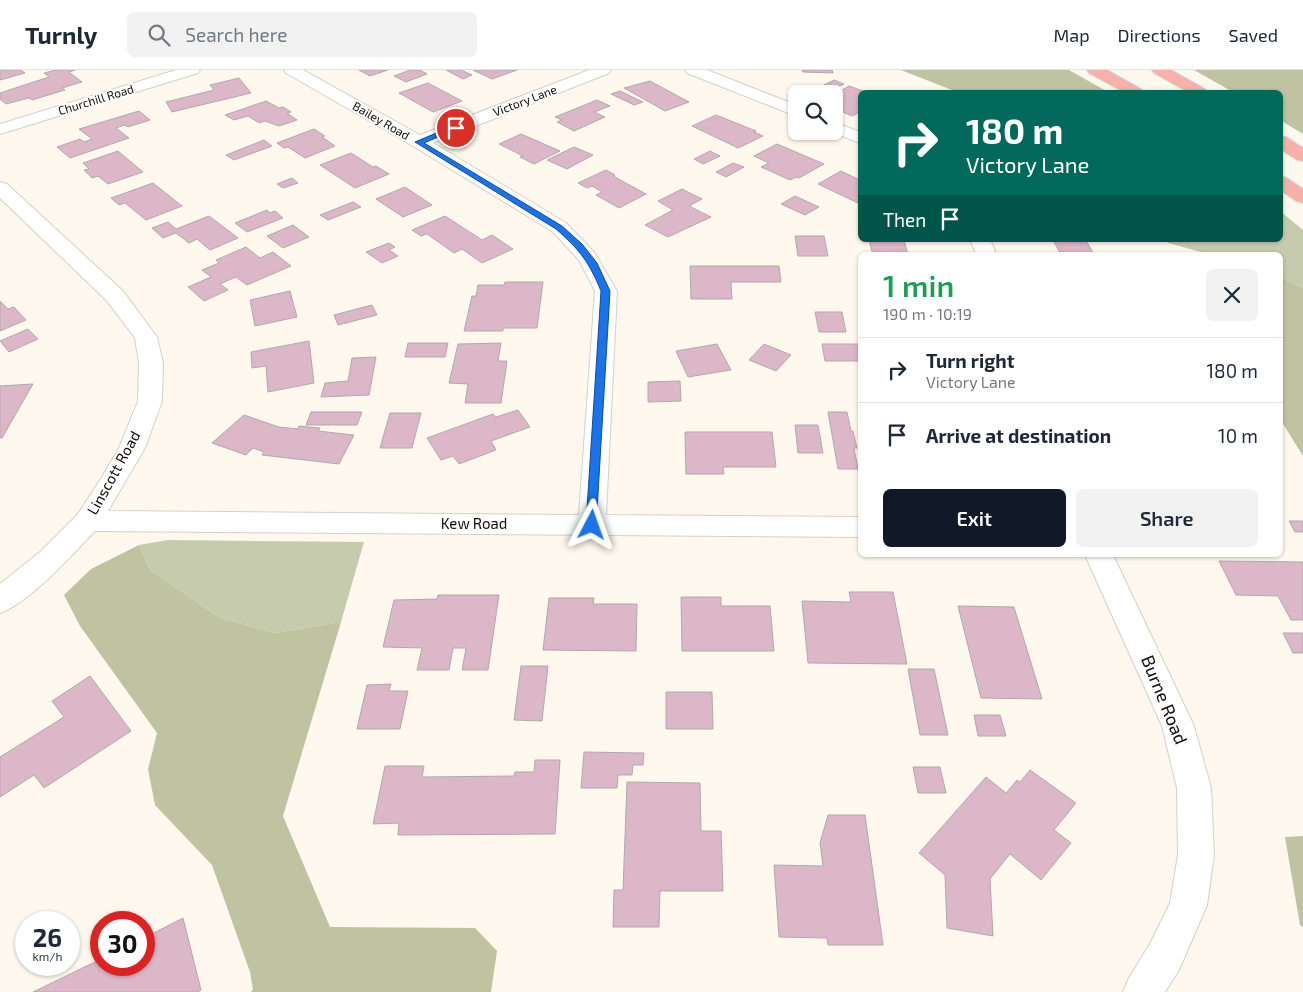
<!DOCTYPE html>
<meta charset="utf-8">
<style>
:root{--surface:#fff;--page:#f2f2f3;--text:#1f2937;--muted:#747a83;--line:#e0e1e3;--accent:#111827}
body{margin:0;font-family:"Exo 2",sans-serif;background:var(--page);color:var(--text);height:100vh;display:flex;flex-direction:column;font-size:19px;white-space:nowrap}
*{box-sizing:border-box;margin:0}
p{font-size:16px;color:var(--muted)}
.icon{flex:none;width:28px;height:28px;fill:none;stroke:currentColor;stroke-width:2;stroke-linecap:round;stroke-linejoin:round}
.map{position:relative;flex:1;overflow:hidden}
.sheet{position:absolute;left:858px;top:182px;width:425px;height:305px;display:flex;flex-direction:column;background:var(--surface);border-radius:8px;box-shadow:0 1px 4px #0004}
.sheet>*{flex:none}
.hud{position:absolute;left:858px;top:20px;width:425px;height:152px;border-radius:8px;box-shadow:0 1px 4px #0004;background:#00695c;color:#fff;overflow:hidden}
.buttons{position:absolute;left:788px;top:15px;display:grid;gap:10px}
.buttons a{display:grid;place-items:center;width:55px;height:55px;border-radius:8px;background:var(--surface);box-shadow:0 1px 4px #0004;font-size:25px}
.speed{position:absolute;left:15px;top:841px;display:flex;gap:10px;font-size:25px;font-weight:700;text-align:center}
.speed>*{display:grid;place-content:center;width:65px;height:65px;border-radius:50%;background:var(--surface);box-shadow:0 1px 4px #0004;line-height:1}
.speed small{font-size:12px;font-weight:400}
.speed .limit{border:8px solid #d22;background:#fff;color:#111}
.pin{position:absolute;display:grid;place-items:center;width:42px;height:42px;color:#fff;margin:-21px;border:2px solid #fff;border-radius:50%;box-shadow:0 1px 5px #0007}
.me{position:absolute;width:55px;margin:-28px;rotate:4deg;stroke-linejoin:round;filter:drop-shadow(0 0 4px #0008)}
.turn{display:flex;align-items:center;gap:18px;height:105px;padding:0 25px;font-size:22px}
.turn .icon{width:65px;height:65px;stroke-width:2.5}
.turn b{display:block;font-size:35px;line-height:42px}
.then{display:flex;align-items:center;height:48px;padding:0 25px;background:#0003;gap:10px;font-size:19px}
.round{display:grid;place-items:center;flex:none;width:52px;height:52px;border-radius:8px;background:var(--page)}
.head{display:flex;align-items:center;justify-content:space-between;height:85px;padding:0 25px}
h1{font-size:30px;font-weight:600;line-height:38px;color:#1e9e55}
.button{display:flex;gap:10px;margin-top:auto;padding:10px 25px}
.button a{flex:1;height:58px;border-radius:8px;background:var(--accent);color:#fff;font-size:20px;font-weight:600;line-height:58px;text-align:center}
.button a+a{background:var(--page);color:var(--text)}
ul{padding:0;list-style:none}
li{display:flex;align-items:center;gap:15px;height:65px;padding:0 25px;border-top:1px solid var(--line)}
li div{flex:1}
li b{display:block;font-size:19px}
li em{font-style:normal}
header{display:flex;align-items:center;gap:30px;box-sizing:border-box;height:70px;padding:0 25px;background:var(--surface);border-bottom:1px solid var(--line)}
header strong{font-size:24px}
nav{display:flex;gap:28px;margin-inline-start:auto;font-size:18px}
.search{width:350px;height:45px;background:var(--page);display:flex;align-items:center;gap:12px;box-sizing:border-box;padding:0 18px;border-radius:8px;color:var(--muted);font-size:19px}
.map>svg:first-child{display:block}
.green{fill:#c7cbad}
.forest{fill:#bfc3a1}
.building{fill:#dbb7c8;stroke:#b3a8ad}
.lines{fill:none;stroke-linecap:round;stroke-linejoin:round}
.minor-casing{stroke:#d6d0c6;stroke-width:2}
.motorway-casing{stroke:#d9d8d8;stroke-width:2}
.minor{fill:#fff;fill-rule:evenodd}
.motorway{fill:#f6b1ab;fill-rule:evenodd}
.route{fill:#1a73e8;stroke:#114b97}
.labels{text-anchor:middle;stroke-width:4;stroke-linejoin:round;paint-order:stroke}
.far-street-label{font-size:12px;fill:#110e0b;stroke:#fff}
.street-label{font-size:15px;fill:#110e0b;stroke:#fff}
.near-street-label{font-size:18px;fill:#110e0b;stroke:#fff}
</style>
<header>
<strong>Turnly</strong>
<div class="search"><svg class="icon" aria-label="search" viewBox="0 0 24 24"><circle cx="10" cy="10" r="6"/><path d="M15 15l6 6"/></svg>Search here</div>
<nav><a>Map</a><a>Directions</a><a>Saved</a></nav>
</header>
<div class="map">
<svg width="1303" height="922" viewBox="0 0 1303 922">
<rect width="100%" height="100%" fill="#fef8ee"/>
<!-- green -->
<path class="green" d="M1280,141L1303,160V218L1280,207V185H1212L1168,173L1166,170H1280Z
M168,470L364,472L341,552L275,563L220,548L150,500L139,475Z"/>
<!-- forest -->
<path class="forest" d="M901,0H1069L1108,22H957Z
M1194,0H1303V64L1280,50V22H1233Z
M1280,207L1303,218V386L1280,349Z
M139,475L150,500L220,548L275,563L341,552L283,746L330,857L475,858L497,881L491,922H251L253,919L250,902L212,795L155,735L148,699L157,663L80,556L64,525L91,499Z
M1303,766V857L1300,855L1285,767Z"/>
<!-- building -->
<path class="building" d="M0,0H21L25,3L0,10Z
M56,0H75L69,2L82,12L62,18L65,20L32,30L29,28L6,34L0,29V23L49,7L44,3Z
M359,0H388L370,6Z
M410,0H420L427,4L406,12L394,6Z
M446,0H461L472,5L463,9Z
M473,0H517L492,9Z
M802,0H832L833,3L803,2Z
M239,8L251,23L172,42L166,32L214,20L210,15Z
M834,10L844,14L823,24L814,20Z
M650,11L689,32L665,41L624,18Z
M428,13L462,31L433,42L399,23Z
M849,16L866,22H860V42L852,46L834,38V33L838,31L834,30V25Z
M620,21L643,32L634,35L611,24Z
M597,30L610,36L594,42L605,47L574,61L557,52L562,50L555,47Z
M266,31L279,38L283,37L291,42L287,43L297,50L279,56L265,51L259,53L248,46L234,50L225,45Z
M139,41L150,50L128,57L125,55L116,58L129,68L70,88L57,77L80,69L84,72L92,69L79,59Z
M716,45L756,61L754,62L763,66L738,78L692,56Z
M314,59L325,66L322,67L335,76L305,88L288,77L284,78L277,73Z
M521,64L560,81L534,94L520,87L523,86L499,74Z
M264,70L272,76L234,90L226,85Z
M777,74L824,94L799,108L796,107L790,110L761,97L769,93L754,86Z
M574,77L593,85L567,99L547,90Z
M118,81L143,102L108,114L98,106L92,108L84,100L89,99L83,93Z
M710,81L720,86L703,94L694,89Z
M351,83L373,97L376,96L389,104L355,118L320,95Z
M733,93L744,97L726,107L716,102Z
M606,100L615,105L613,106L646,124L619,138L596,125L602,122L592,116L587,118L578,113Z
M841,101L860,110V134L818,114Z
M292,108L298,113L283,118L277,114Z
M153,113L182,136L146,150L125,133L119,135L111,128Z
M405,117L432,135L403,147L376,129Z
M682,119L702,129L689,136L711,147L668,167L645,155L673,140L658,131Z
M795,126L819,137L805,145L781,134Z
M353,132L361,137L328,150L320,145Z
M267,140L270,143L275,141L283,148L247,162L235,153Z
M209,146L238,168L210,180L197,169L189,173L176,163L163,168L152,158L168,152L176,159Z
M445,146L482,170L492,165L513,179L482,193L462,179L454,183L427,164L421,166L412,160Z
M293,155L309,167L283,178L267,166Z
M795,166H824L828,186H798Z
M869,170H904L908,185H873Z
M1053,170H1086L1093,183H1060Z
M389,173L395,177L389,180L398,186L382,193L366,182Z
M246,177L260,188L273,182L291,196L247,215L236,207L220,214L228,220L204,231L188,217L211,207L202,200L219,193L216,190Z
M690,196H779L781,212H731L732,229H691Z
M505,212H543L537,258H503V261H464L472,226H476L478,215H504Z
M290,221L297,247L255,256L250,230Z
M0,231L8,239L14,237L26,250L0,261Z
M372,235L377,245L338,255L334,245Z
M815,242H842L846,262H819Z
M28,259L38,269L9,282L0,271Z
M309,271L314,313L268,322L266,296L252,298L251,282Z
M408,273H448L445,287H405Z
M501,273L498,291H507L501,333H465L468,314L449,313L458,274Z
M717,274L731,300L688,307L676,281Z
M764,274L791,285L776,301L749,290Z
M822,274H860V291H825Z
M376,287L369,325L321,327L325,313L348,311L352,288Z
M680,311L681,331L648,332V312Z
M33,314L2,368H0V316Z
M518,340L530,357L491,371L496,380L459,394L453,386L441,390L427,368L493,344L496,347Z
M311,342H362L357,355H306Z
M828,342H847L851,361H853L857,378H854L858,399H838Z
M390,343H421L412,378H380Z
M244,345L279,357L298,359L299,356L320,358L318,361L354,365L339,394L262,385L264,382L253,378L246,385L212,373Z
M795,355H818L823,383H798Z
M685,362H772L776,397H723L724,404H686Z
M1289,451H1303V462H1295Z
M1219,491L1303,492V550H1291L1278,526L1236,525Z
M849,522H893L907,594L808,593L802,531L851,532Z
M438,525H499L488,600H462L466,578H453L449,600H417L422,578L383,577L394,530L437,529Z
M681,527H721V536H770L774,581H682Z
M549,528H594L593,534H637L636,581L543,580Z
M958,536L1014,537L1042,629L981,628Z
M1283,563H1303V583H1293Z
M521,596H548L542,651L514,650Z
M908,599H934L948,665H920Z
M90,606L131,661L44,718L34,705L0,727V687L64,647L52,631Z
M391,614L389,621H408L400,659H357L367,615Z
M666,622H712L713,659H666Z
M974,645H1000L1006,666H978Z
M584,682L644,683L643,695H633L632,705H618L617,718H581Z
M535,690H560L555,764L398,765L399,753L373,754L385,696H424L422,707L514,706L515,702H534Z
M913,697H940L946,723H918Z
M1030,700L1076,733L1054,760L1071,773L1041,810L1010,784L990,809L993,866L947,858L945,805L919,783L986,707L1006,723L1017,710L1020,712Z
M627,712L700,713L701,761H721L723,821H660L659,857H613L614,820H623Z
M828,745H865L883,875H828L827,868L779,867L774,795L823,796L820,773Z
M183,848L201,920L198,922H33L101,889V895H144V868Z"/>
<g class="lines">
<!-- minor casing -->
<g class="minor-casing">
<path id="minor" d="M176,0H200L198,3L0,64V54Z
M284,0H303L420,65L589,0H611L609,3L433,73L566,153L594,182L617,221L606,445L860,447V467L95,461C73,484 29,533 0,543V514L40,482L78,444L102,407L119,378L138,331L139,293L135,268L107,231L0,128V112L7,114L123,221L157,267L163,293L162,331L145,378L108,441L579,445L595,221L579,190L552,161L413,76L286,3Z
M685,0H707L796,35V46L687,3Z
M834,52L860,62V73L829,61H834Z
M970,170H990L997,185H977Z
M1085,485H1113L1194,656L1211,718L1214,785L1207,835L1179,900L1165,922H1123L1129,908L1151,872L1170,833L1178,785L1177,718L1162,656Z"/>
</g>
<!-- motorway casing -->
<g class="motorway-casing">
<path id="motorway" d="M1087,0H1107L1141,19L1143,22H1124L1089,3Z
M1152,0H1171L1205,19L1207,22H1188L1154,3Z
M1280,66L1286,67L1303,78V91L1297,90L1280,79Z
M1280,106L1287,108L1303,119V133L1296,131L1280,120Z"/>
</g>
<!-- minor -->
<use href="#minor" class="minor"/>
<!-- motorway -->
<use href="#motorway" class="motorway"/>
</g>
<!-- route -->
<path class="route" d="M453,56L459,58L424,73L562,156L582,174L597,193L610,221L596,458H588L586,455L601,221C589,192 580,180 556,159L415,72Z"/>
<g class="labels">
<!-- far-street labels -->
<g class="far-street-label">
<text transform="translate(96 30) rotate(-17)" y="4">Churchill Road</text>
<text transform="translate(525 31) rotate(-21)" y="4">Victory Lane</text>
<text transform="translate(381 51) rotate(30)" y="4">Bailey Road</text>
</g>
<!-- street labels -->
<g class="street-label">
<text transform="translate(114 403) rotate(-61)" y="5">Linscott Road</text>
<text x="474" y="459">Kew Road</text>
</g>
<!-- near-street labels -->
<g class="near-street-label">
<text transform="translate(1164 630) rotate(68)" y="6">Burne Road</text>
</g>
</g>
</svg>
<div class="buttons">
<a><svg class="icon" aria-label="search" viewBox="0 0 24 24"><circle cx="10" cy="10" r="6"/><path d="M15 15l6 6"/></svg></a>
</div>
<div class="speed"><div>26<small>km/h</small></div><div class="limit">30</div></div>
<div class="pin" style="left:456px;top:58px;background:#d93025"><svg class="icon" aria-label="arrive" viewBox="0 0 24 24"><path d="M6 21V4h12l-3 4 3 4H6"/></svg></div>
<svg class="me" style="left:592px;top:455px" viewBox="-20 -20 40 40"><path d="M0-17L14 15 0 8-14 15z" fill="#1a73e8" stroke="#fff" stroke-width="4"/></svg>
<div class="hud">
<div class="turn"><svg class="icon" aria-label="right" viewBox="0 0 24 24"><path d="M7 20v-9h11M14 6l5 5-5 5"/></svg><div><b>180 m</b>Victory Lane</div></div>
<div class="then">Then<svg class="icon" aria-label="arrive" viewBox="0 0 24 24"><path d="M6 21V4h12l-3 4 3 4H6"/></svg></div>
</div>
<section class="sheet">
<div class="head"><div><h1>1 min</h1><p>190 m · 10:19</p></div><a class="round"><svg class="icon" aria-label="close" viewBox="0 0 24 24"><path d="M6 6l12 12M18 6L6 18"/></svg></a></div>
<ul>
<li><svg class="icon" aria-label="right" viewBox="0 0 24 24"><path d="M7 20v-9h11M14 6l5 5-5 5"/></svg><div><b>Turn right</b><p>Victory Lane</p></div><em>180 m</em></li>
<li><svg class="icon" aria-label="arrive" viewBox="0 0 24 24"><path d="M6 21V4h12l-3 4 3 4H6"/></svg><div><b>Arrive at destination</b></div><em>10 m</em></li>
</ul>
<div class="button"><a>Exit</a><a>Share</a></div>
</section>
</div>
